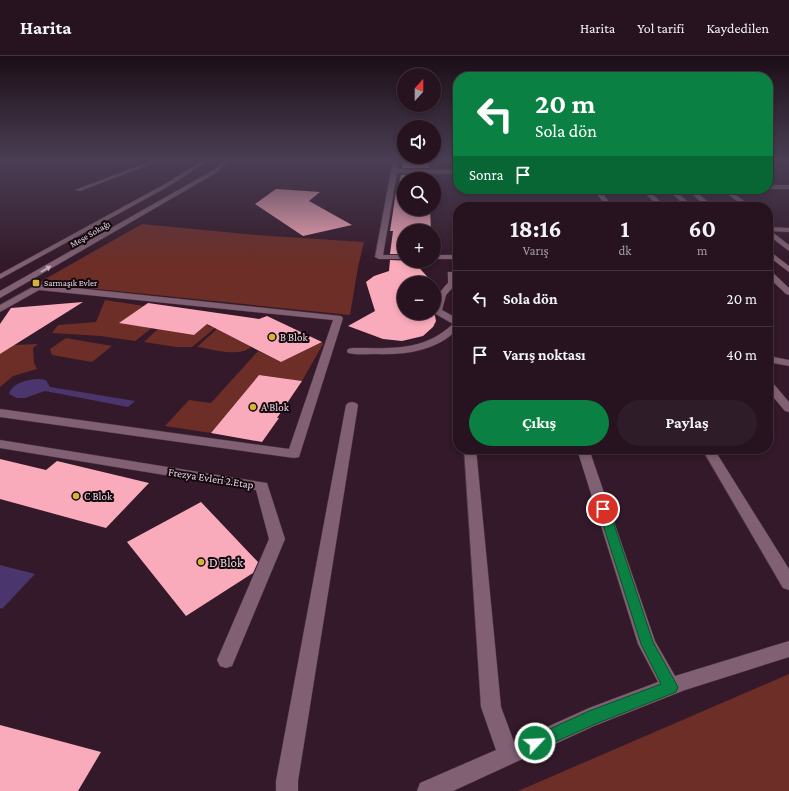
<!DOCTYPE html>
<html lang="tr">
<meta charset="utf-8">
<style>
:root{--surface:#26131f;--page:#2e1c28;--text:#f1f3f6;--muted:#a49ea4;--line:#42323d;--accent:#0b8043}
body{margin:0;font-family:"Crimson Pro",serif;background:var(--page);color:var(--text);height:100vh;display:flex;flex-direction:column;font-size:15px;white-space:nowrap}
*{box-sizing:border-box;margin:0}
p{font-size:13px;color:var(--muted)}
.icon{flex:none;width:22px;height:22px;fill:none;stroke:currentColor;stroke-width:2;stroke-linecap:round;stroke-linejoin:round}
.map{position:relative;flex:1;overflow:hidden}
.panel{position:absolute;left:453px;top:146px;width:320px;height:252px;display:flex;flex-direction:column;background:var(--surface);border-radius:16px;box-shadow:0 2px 6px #0003,0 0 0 1px var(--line)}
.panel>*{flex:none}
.top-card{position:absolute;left:453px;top:16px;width:320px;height:122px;border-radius:16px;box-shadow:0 2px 6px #0003,0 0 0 1px var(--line);background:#0b8043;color:#fff;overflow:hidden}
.needle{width:26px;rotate:21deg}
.tools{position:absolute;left:397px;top:12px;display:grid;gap:8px}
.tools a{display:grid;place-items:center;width:44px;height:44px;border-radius:50%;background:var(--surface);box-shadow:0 2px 6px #0003,0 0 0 1px var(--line);font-size:20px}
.pin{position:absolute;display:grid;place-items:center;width:34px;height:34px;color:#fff;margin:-17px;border:2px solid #fff;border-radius:50%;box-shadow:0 1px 4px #0007}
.me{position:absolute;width:44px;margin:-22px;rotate:65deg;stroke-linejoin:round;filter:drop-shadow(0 0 3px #0008)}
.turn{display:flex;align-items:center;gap:14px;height:84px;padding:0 16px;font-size:18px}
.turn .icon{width:52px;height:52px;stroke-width:2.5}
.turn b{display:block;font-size:28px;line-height:34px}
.then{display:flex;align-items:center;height:38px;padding:0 16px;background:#0003;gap:8px;font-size:15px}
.eta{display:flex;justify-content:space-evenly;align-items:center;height:68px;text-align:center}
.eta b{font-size:24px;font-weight:700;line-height:28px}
.action{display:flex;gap:8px;margin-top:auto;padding:8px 16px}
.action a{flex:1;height:46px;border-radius:24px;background:var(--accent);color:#fff;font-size:16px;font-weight:700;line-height:46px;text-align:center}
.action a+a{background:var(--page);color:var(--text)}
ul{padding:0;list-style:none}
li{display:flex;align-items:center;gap:12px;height:56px;padding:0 16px;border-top:1px solid var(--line)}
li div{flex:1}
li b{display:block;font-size:15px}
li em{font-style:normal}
header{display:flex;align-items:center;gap:24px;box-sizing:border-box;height:56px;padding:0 20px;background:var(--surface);border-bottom:1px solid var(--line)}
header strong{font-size:19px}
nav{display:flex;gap:22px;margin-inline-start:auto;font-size:14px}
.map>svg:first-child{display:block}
.green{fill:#6d2e27}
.water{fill:#4a356d}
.building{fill:#faabbb}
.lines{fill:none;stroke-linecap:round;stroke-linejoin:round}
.minor-casing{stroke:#4c3743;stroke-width:1}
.minor{fill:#806072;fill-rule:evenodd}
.oneway{fill:#c5aebb}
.route{fill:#0b8043;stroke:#07532c}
.poi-dot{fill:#d5b535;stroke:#14080f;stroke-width:1.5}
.labels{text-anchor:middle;stroke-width:4;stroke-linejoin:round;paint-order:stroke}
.far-street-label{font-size:9px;fill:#ead8e2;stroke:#14080f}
.far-poi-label{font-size:9px;fill:#ead8e2;stroke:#14080f;text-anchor:start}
.poi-label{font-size:11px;fill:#ead8e2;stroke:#14080f;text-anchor:start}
.street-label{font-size:11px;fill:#ead8e2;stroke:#14080f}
.near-poi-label{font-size:13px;fill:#ead8e2;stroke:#14080f;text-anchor:start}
</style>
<header>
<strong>Harita</strong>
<nav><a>Harita</a><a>Yol tarifi</a><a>Kaydedilen</a></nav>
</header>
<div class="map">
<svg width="789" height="735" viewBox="0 0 789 735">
<rect width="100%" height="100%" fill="#331929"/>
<!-- green -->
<path class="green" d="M142,168L256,179L364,186L358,211L350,259L38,227Z
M105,244L144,250L120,267L152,272L135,285L101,280L52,277L58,269L96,266Z
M222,258L208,270L215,272L192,291H176L144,286L158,273L194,279L204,270Z
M217,273L251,291C238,302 213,293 197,291Z
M66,282L112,290L92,306L52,299L50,293Z
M322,286L323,288L302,325L259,319L211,377L165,370L189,344L211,347L258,295L281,306Z
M38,288L33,292L34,307L37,313L13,320L0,331V298L14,289Z
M789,618V735H518Z"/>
<!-- water -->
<path class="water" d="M39,323L46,324L50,331L135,345L128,351L45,335L25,342H17L9,338C12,327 28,323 39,323Z
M0,509L35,518L2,553L0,552Z"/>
<!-- building -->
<path class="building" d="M403,105H429V112H402Z
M401,119H429V123H404V153H430L431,175H404V193H403L404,198H390L393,175H390L396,136H397Z
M276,133L320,136L309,145L352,169L303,180L255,148Z
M390,204L413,205L433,227H404V257H433L435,260L436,265L433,271L423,280L402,285L383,283L348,270L375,255L366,226L374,220L389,215Z
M83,246L0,298V268L11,252Z
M148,247L259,263L267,260L322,286L281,306L207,268L194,279L119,267Z
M259,319L302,325L277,362H279L262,386L211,377Z
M0,403L46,414L57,405L149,427L106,472L0,443Z
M201,446L258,506L253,517L186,560L127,486Z
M0,669L101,696L78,735H0Z"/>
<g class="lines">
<!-- minor casing -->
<g class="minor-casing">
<path id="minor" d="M152,105H159L80,135L75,134Z
M202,105H208L169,130L0,223V218L165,128Z
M225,105H230L214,118L0,242V235L210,116Z
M393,105H398L397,113L458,114V118L397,117L383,199H404V203H379L375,201Z
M768,129H789V133H768Z
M593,133H599L613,151H607Z
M641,133H647L666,151H659Z
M667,133H673L694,151H687Z
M686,133H693L714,151H707Z
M721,133H728L752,151H745Z
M768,171L789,172V176L771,175L789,189V195L768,179Z
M768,194L789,210V216L768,200Z
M434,199H458V203H434Z
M768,215H771L789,232V239L786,238L768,221Z
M448,216H454L456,228L446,239L442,254L458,263V273C435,296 404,299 373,298C365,298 356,299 348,297L347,295L348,293L352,292C390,292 423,296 453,268L434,257C434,244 439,236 448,227Z
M38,228L341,260L343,262L299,401L294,402L0,361V353L289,393L333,264L39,234L0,256V249Z
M768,300L789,304V310L768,306Z
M768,325L772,326L789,346V356L785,355L768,335Z
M352,346L356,347L358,349L298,725V735H276V725L346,349L348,347Z
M0,384L267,427L285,483L232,610L226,612L220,610L217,604L269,483L256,434L0,392Z
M464,393H476L501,651L514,686L589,652L658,626L638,588L577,393H589L655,585L675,620L789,585V601L685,634L594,670L453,735H417L420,727L496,694L481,651Z
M702,393H714L789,513V534L783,532Z"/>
</g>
<!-- minor -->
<use href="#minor" class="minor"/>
</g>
<!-- one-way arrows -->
<defs><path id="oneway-solid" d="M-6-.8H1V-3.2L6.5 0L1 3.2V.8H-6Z"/></defs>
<use class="oneway" href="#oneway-solid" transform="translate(46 213) rotate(-30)"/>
<!-- sky -->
<linearGradient id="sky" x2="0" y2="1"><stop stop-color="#1c0e17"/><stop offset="0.5" stop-color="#4a3e54"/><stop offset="1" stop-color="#4a3e54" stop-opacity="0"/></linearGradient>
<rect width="789" height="208" fill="url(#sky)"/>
<!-- route -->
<path class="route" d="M603,449L607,450L609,453L653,586L678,631L676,636L593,669L535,695L530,693L528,687L530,682L589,655L661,628L641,588L598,453L599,450Z"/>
<!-- markers -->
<g class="poi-dot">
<rect x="32" y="223" width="8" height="8" rx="2"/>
<circle cx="272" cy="281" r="4"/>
<circle cx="253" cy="351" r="4"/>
<circle cx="76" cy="440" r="4"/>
<circle cx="201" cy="506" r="4"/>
</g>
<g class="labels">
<!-- far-street labels -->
<g class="far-street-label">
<text transform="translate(90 178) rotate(-30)" y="3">Meşe Sokağı</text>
</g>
<!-- far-poi labels -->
<g class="far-poi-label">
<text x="44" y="230">Sarmaşık Evler</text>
</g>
<!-- poi labels -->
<g class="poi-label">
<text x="280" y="285">B Blok</text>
<text x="261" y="355">A Blok</text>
<text x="84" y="444">C Blok</text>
</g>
<!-- street labels -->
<g class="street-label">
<text transform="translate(211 422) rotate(9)" y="4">Frezya Evleri 2.Etap</text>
</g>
<!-- near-poi labels -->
<g class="near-poi-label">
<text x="209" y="511">D Blok</text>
</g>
</g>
</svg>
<div class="tools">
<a><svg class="needle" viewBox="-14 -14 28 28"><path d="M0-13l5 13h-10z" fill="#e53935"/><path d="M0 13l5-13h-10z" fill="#a49ea4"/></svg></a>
<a><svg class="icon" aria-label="sound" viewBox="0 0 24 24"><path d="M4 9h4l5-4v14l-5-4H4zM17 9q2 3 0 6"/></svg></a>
<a><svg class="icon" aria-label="search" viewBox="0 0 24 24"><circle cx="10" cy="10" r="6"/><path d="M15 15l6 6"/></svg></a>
<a>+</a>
<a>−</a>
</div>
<div class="pin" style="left:603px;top:453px;background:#d93025"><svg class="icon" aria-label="arrive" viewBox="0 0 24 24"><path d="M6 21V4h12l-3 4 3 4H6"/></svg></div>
<svg class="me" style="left:535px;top:687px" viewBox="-20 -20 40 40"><circle r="17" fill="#0b8043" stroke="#fff" stroke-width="3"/><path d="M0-11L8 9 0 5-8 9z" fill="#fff"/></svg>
<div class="top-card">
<div class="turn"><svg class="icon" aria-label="left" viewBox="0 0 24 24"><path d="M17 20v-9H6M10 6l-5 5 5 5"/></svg><div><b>20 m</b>Sola dön</div></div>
<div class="then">Sonra<svg class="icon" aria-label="arrive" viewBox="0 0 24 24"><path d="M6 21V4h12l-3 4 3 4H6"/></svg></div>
</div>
<section class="panel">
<div class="eta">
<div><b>18:16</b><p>Varış</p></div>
<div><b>1</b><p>dk</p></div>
<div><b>60</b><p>m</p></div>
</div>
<ul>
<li><svg class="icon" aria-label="left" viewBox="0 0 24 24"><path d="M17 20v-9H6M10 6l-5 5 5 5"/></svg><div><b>Sola dön</b></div><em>20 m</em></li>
<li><svg class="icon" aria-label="arrive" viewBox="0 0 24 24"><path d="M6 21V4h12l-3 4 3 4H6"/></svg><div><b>Varış noktası</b></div><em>40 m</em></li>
</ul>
<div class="action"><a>Çıkış</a><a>Paylaş</a></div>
</section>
</div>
